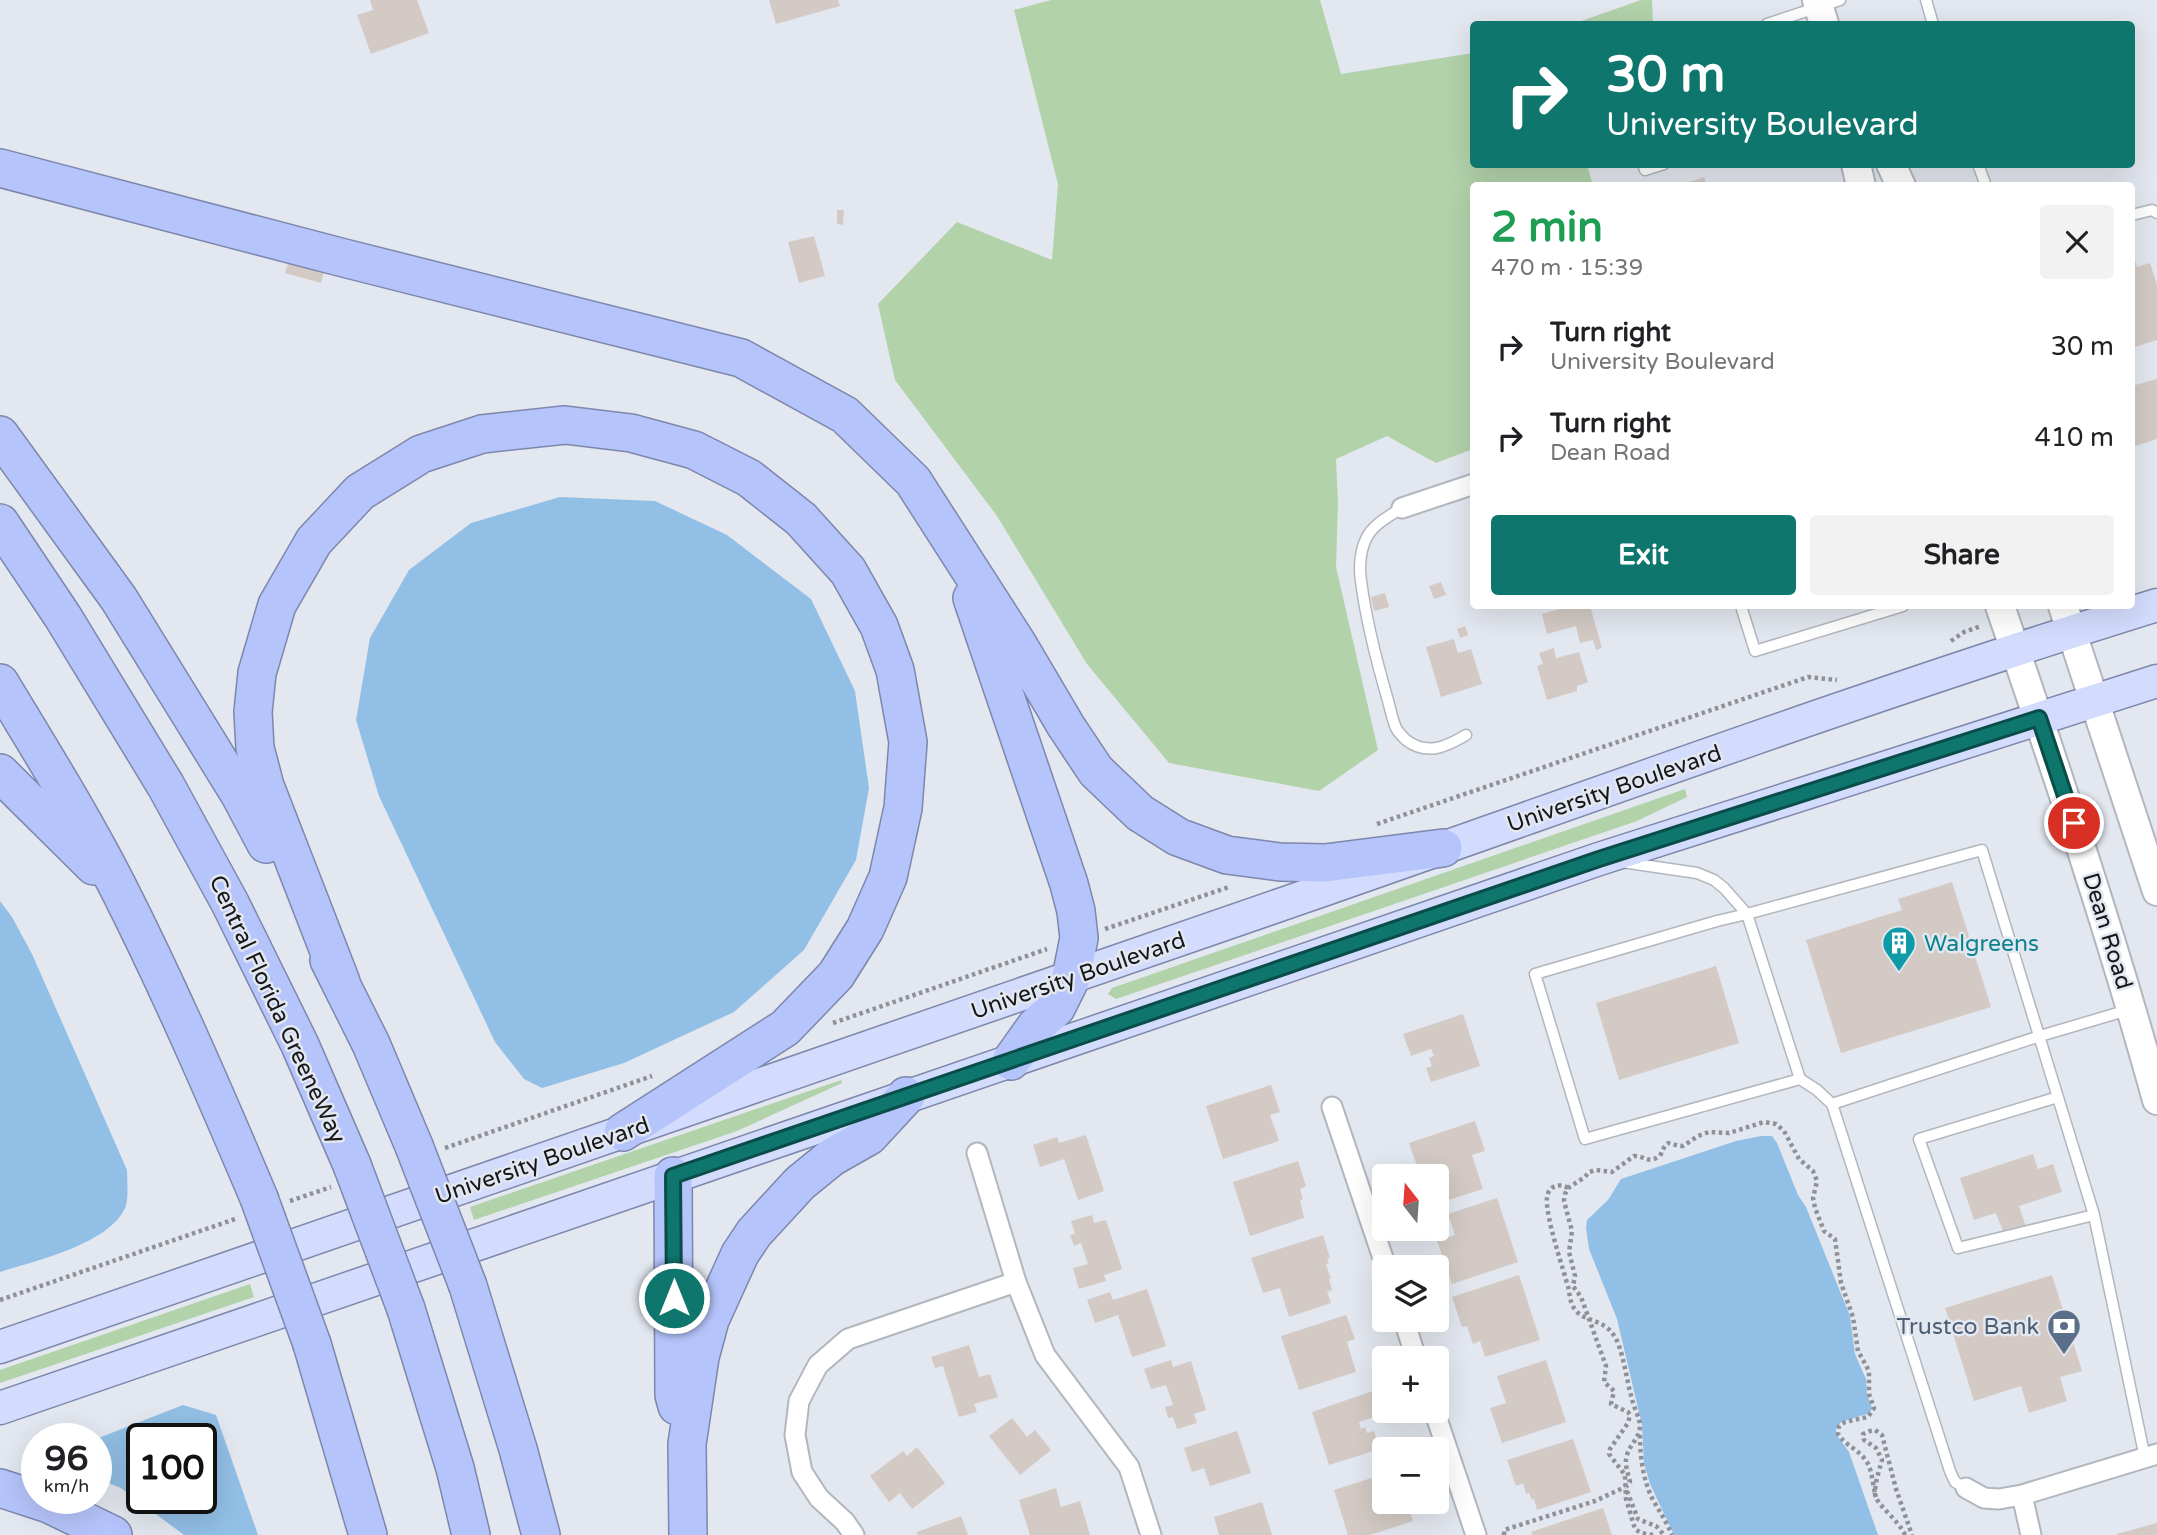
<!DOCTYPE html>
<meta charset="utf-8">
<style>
:root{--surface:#fff;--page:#f2f2f2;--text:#202124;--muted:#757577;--accent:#0f766e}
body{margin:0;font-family:"Varela Round",sans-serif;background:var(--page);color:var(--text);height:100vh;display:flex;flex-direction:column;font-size:26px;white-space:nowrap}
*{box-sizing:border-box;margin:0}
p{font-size:23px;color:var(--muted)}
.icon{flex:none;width:38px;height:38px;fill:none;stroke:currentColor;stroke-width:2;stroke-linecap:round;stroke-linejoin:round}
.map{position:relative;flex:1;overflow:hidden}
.details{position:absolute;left:1470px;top:182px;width:665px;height:427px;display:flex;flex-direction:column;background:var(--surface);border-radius:7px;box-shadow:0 7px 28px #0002}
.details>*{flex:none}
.banner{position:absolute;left:1470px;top:21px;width:665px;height:147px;border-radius:7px;box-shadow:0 7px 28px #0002;background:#0f766e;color:#fff;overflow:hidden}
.needle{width:46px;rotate:343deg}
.controls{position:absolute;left:1372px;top:1164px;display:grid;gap:14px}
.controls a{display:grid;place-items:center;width:77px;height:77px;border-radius:7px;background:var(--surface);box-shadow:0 7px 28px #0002;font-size:35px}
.speed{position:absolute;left:21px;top:1423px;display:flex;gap:14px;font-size:35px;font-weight:700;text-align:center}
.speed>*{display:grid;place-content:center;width:91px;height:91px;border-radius:50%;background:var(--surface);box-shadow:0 7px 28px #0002;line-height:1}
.speed small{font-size:18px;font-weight:400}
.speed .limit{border:4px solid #111;border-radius:10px;background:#fff;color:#111}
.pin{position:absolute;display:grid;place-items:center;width:60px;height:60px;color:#fff;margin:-30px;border:4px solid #fff;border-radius:50%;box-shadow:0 2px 7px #0007}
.me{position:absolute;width:77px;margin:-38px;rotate:0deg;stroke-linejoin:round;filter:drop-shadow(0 0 5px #0008)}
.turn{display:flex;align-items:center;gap:24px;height:147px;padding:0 21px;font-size:32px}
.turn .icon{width:91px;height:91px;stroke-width:2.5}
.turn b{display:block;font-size:49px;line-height:60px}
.round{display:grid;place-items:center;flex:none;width:74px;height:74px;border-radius:7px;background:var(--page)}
.summary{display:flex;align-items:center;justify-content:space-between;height:119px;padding:0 21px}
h1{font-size:42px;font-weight:700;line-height:52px;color:#1e9e55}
.action{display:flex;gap:14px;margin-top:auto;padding:14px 21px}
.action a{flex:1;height:80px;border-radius:7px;background:var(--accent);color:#fff;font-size:28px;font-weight:700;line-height:80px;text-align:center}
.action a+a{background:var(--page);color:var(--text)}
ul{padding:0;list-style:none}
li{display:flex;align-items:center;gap:21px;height:91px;padding:0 21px}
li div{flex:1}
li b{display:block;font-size:26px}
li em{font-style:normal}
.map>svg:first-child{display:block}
.green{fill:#b2d2aa}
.water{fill:#92bfe6;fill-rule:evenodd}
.building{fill:#d3cac5}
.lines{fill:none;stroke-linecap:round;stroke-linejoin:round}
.lane-casing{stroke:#b2b6be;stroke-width:13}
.street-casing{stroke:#b2b6be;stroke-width:23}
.secondary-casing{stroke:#b2b6be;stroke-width:32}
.primary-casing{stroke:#7d87ac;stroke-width:35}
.highway-casing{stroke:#7d87ac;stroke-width:40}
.path{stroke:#8e9197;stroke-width:4.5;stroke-dasharray:3.5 3.5;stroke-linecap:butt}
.lane{stroke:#fff;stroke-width:10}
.street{stroke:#fff;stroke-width:19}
.secondary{stroke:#fff;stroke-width:28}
.primary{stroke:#d3dcfd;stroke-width:32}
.highway{stroke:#b5c4fb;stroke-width:37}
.highway-bridge-casing{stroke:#7d87ac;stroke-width:40;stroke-linecap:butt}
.highway-bridge{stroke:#b5c4fb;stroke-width:37}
.route-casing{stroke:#0a4d48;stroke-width:18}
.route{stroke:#0f766e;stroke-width:12}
.labels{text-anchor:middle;stroke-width:5;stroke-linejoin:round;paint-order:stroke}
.street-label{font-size:23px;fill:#16171a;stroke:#e3e7ef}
.culture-label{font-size:23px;fill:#0d838f;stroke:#e3e7ef;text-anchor:start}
.service-label{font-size:23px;fill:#4e5e75;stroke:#e3e7ef;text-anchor:end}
</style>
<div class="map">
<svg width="2157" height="1535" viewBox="0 0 2157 1535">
<rect width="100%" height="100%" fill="#e3e7ef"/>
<!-- green -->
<path class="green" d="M1051,0H1320L1341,74L1473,53L1474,164L1587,165L1593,185L1474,186L1473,449L1436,463L1387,436L1336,459L1338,503L1336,567L1378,750L1319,791L1169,763L1087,664L997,516L895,380L878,304L957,222L1052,260L1058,184L1014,10Z
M1641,0H1652L1653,24H1573Z
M1685,789L1687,797L1637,821L1116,999L1108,994L1112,988Z
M841,1080L842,1083L737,1131L474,1220L470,1207Z
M250,1284L254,1297L0,1383V1370Z"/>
<!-- water -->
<path class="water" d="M560,497L655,501L727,535L811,599L855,691L869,788L856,860L804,950L734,1012L624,1063L542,1088L524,1079L495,1042L379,796L356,720L370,638L409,570L471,523Z
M0,901L12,917L32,954L127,1170C127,1181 129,1199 125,1208C109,1244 35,1261 0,1272Z
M1761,1136H1772L1777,1143L1798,1195L1806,1207L1850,1316L1855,1354L1866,1379L1867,1394L1872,1408L1870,1413L1841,1422L1836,1429V1434L1849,1452L1878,1535H1674L1650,1484L1644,1463L1642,1425L1617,1319L1589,1249L1586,1228L1587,1220L1608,1200L1621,1179L1736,1141Z
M183,1405L216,1415L258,1535H184L121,1488L96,1478V1439ZM142,1438H201V1498H142Z"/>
<!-- building -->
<path class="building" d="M370,0H417L429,33L371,54L357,15L373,10Z
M769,0H838L840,6L776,24Z
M1704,177L1707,186H1681V185Z
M837,210H844L843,225L837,224Z
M814,236L825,276L799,283L788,242Z
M292,250L327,260L321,283L285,273Z
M2132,251L2137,267L2150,263L2157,285V340L2132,348Z
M2157,379V439L2132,447V386Z
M1441,582L1446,595L1434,599L1429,586Z
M1385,593L1389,607L1374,611L1371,597Z
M1571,606H1585V608L1590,606L1602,648L1596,650L1593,640L1580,643L1576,626L1547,634L1542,614Z
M1465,626L1468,635L1460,638L1457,629Z
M1454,639L1458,653L1471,649L1482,684L1441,697L1426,647Z
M1554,648L1556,658L1579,652L1588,682L1577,686V691L1547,700L1537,666L1543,664L1539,653Z
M1952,882L1991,1007L1841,1053L1806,940L1902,910L1898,899Z
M1716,966L1739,1043L1619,1080L1596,1003Z
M1463,1014L1480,1066L1431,1082L1426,1068L1432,1066L1429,1058L1434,1056L1431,1049L1411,1056L1403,1034Z
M1271,1085L1280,1112L1270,1115L1279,1141L1223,1159L1206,1106Z
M1475,1121L1485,1151L1472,1155L1483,1189L1445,1201L1441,1189L1437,1190V1176H1426L1422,1164L1417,1166L1409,1143Z
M1086,1135L1104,1191L1078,1200L1064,1159L1040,1167L1033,1145L1057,1137L1059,1143Z
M2033,1154L2038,1169L2053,1164L2062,1192L2019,1206L2026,1227L2004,1234L1996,1213L1974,1220L1960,1178Z
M1298,1161L1306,1186L1300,1189L1303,1199L1300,1200L1304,1218L1250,1236L1233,1182Z
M1497,1198L1518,1262L1452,1284L1437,1241L1455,1235L1448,1214Z
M1092,1215L1094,1223L1106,1220L1122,1269L1104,1275L1106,1281L1079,1289L1073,1268L1088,1264L1081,1243L1074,1246L1070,1235L1075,1234L1071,1221Z
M1323,1235L1330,1258L1327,1259L1329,1263L1326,1264L1331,1279H1329L1332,1290L1327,1292L1331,1303L1289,1317L1280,1288L1263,1293L1251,1258Z
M1519,1275L1540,1340L1485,1357L1480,1341L1473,1344L1467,1326L1462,1327L1452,1297Z
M2052,1275L2082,1371L2060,1377L2067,1401L2029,1413L2021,1386L1974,1401L1945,1308Z
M1147,1289L1166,1346L1132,1357L1118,1315L1095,1323L1087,1300L1110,1292L1113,1300Z
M1346,1315L1355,1339L1347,1342L1356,1372L1299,1390L1281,1336Z
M969,1345L979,1377L990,1374L998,1397L974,1404L977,1412L959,1417L943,1366L935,1368L931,1357Z
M1171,1360L1173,1367L1191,1361L1206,1410L1194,1414L1197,1423L1177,1429L1173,1417L1168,1418L1165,1407L1173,1405L1166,1385L1151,1389L1144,1369Z
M1546,1360L1566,1422L1502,1443L1490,1408L1506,1403L1497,1376Z
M1373,1391L1380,1415L1359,1422L1361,1429L1365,1427L1367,1433L1374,1431L1380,1449L1329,1465L1312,1412Z
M1012,1418L1027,1437L1035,1430L1051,1450L1020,1475L989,1436Z
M1237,1431L1251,1473L1210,1486L1204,1468L1192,1472L1184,1448Z
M1573,1439L1591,1492L1537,1510L1534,1499L1532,1500L1529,1493L1526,1494L1523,1483L1516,1486L1507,1460Z
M917,1447L945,1483L912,1509L900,1493L889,1502L870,1476L903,1451L907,1456Z
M1384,1474V1502H1407L1413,1521L1370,1535H1348L1334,1490Z
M1056,1488L1061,1507L1080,1501L1090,1535H1030L1019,1500Z
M1262,1502L1272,1535H1219L1214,1517Z
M1603,1508L1612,1535H1533L1531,1532Z
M961,1516L968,1535H918L917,1532Z
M2157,1523V1535H2117V1534Z"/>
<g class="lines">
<!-- lane casing -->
<g class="lane-casing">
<path id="lane" d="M1926,0L1933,24
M1767,24L1840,0
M1643,164L1645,170L1664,164
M1978,164L1986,186
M2132,215L2152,210L2157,213
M1402,508C1389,516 1372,525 1366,539C1360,551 1359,568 1361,581C1366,620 1376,659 1387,697C1390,707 1392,719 1396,728C1398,732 1403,737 1406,740C1427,756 1446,747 1466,735
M1741,606L1755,651L1903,606
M1622,862L1697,873L1714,880L1724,888L1747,914L1800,1079L1585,1139L1535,974L1717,921L1747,914L1982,850L2094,1215L2145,1458
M1800,1079L1817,1090L1832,1104L1950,1471L1955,1482L1966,1488
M2058,1097L1919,1139L1958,1248L2094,1215
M1832,1104L2040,1036L2128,1010"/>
</g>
<!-- street casing -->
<g class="street-casing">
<path id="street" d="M1402,508L1474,484
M1332,1107L1386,1267
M977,1153L1016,1282L1045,1355L1129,1467L1151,1535
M1404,1320L1416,1358
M1434,1410L1476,1535
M1966,1488L1984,1498L1999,1499L2022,1495L2157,1454
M2022,1495L2031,1535
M854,1535L845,1522L819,1498L802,1472L795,1435L799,1401L818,1365L848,1339L1016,1282"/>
</g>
<!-- secondary casing -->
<g class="secondary-casing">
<path id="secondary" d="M1817,0L1824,24
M1856,164L1861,186
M1891,164L1901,186
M2000,606C2056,769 2111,933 2157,1100
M2063,606L2157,891"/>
</g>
<!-- primary casing -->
<g class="primary-casing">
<path id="primary" d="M0,1347C433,1197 867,1048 1300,898C1585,799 1869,694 2157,605
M0,1408L1599,859L2157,681"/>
</g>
<!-- highway casing -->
<g class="highway-casing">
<path id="highway" d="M0,168L340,257L741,358L845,415L913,481L1017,643L1066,726L1096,771L1140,813L1178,837L1227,855L1280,862L1325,863L1443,848
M0,435L119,599L240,795L266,844
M0,523L63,617L166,786L230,903L300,1045L352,1165
M972,598L1069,884L1076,911L1079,938L1071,978L1056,1008L1036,1026L1011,1061
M0,683C41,751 83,818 119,889C170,990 215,1094 259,1198
M0,773L94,866
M329,960L371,1044L414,1146
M341,982L265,786L255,748L253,712L257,673L277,605L314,541L360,492L421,454L482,434L565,425L631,433L694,450L749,478L801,519L848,571L879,626L895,670L908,742L903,808L888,877L865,929L836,975L785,1028L623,1132
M673,1176L674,1395L677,1406
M468,1286L518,1449L541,1535
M406,1309L455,1468L471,1535
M312,1344L368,1535
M0,1488L49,1504L113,1535
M688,1535L687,1444L700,1357L710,1320L740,1254L754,1233L800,1183L832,1157L869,1136L906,1096"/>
</g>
<!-- path -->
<path class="path" d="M1951,641L1964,632L1981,626
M1377,824L1808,677L1837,680
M1105,929L1229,887
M833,1023L1047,949
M445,1148L652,1076
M1568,1188C1560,1183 1549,1185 1547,1197C1545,1216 1563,1268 1569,1290C1572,1332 1606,1308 1619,1346C1625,1363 1627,1382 1632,1399C1634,1408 1639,1416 1640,1425C1640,1438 1630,1444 1627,1455C1624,1464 1628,1473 1630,1482L1626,1487
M290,1201L331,1187
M0,1300L238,1218
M1640,1435C1640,1457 1643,1480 1653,1500C1660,1512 1667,1523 1672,1535
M1627,1491L1638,1519L1656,1526L1664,1535
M1504,1535V1530L1595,1501L1625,1487
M1653,1535L1641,1533L1635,1529L1626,1499L1625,1475L1609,1454L1610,1449L1628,1423L1630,1415L1628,1412L1611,1404L1614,1391L1604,1382L1606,1366L1581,1297L1573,1286L1575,1276L1569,1252L1572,1231L1564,1201L1565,1194L1568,1188L1585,1177L1589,1172L1596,1170L1612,1172L1634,1156C1646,1156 1647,1164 1660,1156C1669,1136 1666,1145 1683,1146L1698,1136L1709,1132L1729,1133L1764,1122L1776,1124L1784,1131L1799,1159L1813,1171L1817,1181L1813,1198L1815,1208L1824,1231L1835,1239L1841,1283L1853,1317L1858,1351L1869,1371V1394L1874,1408L1868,1417L1845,1422L1839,1426L1838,1434C1845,1445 1856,1448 1864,1458C1873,1468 1872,1484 1876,1497
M1905,1535C1899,1520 1876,1505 1875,1494C1875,1482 1879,1471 1882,1460L1876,1448L1864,1440L1863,1434L1870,1431L1875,1430L1882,1435L1896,1489L1912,1535"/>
<!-- lane -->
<use href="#lane" class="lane"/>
<!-- street -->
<use href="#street" class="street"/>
<!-- secondary -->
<use href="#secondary" class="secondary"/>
<!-- primary -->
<use href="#primary" class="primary"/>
<!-- highway -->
<use href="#highway" class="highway"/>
<!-- highway-bridge casing -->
<g class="highway-bridge-casing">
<path id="highway-bridge" d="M414,1146L468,1286
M352,1165L406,1309
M259,1198L312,1344"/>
</g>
<!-- highway-bridge -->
<use href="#highway-bridge" class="highway-bridge"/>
</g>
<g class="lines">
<!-- route casing -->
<g class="route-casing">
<path id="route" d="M674,1298L673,1176L1599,859L2039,718L2074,823"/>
</g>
<!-- route -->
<use href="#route" class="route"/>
</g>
<!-- icons -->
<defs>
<g id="building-pin" transform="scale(1.75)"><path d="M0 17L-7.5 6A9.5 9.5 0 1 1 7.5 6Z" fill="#0f9aa8" stroke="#e3e7ef"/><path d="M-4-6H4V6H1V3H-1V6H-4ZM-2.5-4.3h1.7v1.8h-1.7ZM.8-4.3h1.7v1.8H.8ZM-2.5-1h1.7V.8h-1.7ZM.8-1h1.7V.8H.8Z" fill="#fff"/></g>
<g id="bank-pin" transform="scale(1.75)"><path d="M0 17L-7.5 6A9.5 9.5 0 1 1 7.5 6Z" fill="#5c6f8a" stroke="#e3e7ef"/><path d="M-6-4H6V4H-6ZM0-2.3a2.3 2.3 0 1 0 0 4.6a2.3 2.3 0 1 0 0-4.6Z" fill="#fff"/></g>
</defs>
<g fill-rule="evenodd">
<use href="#building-pin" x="1899" y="943"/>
<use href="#bank-pin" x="2064" y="1326"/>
</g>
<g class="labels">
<!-- street labels -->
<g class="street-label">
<text transform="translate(1614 788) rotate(-19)" y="8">University Boulevard</text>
<text transform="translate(2108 931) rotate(73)" y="8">Dean Road</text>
<text transform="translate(1078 975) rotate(-19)" y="8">University Boulevard</text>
<text transform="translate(278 1009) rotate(65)" y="8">Central Florida GreeneWay</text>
<text transform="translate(542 1160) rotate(-19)" y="8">University Boulevard</text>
</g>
<!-- culture labels -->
<g class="culture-label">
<text x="1924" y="951">Walgreens</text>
</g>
<!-- service labels -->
<g class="service-label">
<text x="2039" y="1334">Trustco Bank</text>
</g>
</g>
</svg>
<div class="controls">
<a><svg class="needle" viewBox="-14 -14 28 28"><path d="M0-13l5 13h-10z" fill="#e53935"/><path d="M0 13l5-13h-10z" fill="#757577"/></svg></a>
<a><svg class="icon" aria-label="layers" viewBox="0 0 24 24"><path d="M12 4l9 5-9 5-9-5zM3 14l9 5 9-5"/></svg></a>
<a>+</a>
<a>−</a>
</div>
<div class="speed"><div>96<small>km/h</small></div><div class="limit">100</div></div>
<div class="pin" style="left:2074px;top:823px;background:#d93025"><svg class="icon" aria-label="arrive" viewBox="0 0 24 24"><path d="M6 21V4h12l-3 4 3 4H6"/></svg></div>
<svg class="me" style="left:674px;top:1298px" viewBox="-20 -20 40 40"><circle r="17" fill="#0f766e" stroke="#fff" stroke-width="3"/><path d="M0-11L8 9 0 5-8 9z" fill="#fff"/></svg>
<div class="banner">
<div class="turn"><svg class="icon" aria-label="right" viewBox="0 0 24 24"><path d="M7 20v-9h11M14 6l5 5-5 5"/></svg><div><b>30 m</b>University Boulevard</div></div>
</div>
<section class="details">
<div class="summary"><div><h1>2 min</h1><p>470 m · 15:39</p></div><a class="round"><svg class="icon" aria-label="close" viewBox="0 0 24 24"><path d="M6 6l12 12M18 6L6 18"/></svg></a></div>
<ul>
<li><svg class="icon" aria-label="right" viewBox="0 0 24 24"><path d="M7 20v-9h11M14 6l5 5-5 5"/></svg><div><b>Turn right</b><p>University Boulevard</p></div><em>30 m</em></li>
<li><svg class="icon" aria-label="right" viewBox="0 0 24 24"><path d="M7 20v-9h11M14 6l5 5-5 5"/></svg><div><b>Turn right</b><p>Dean Road</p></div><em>410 m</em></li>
</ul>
<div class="action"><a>Exit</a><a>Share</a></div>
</section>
</div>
